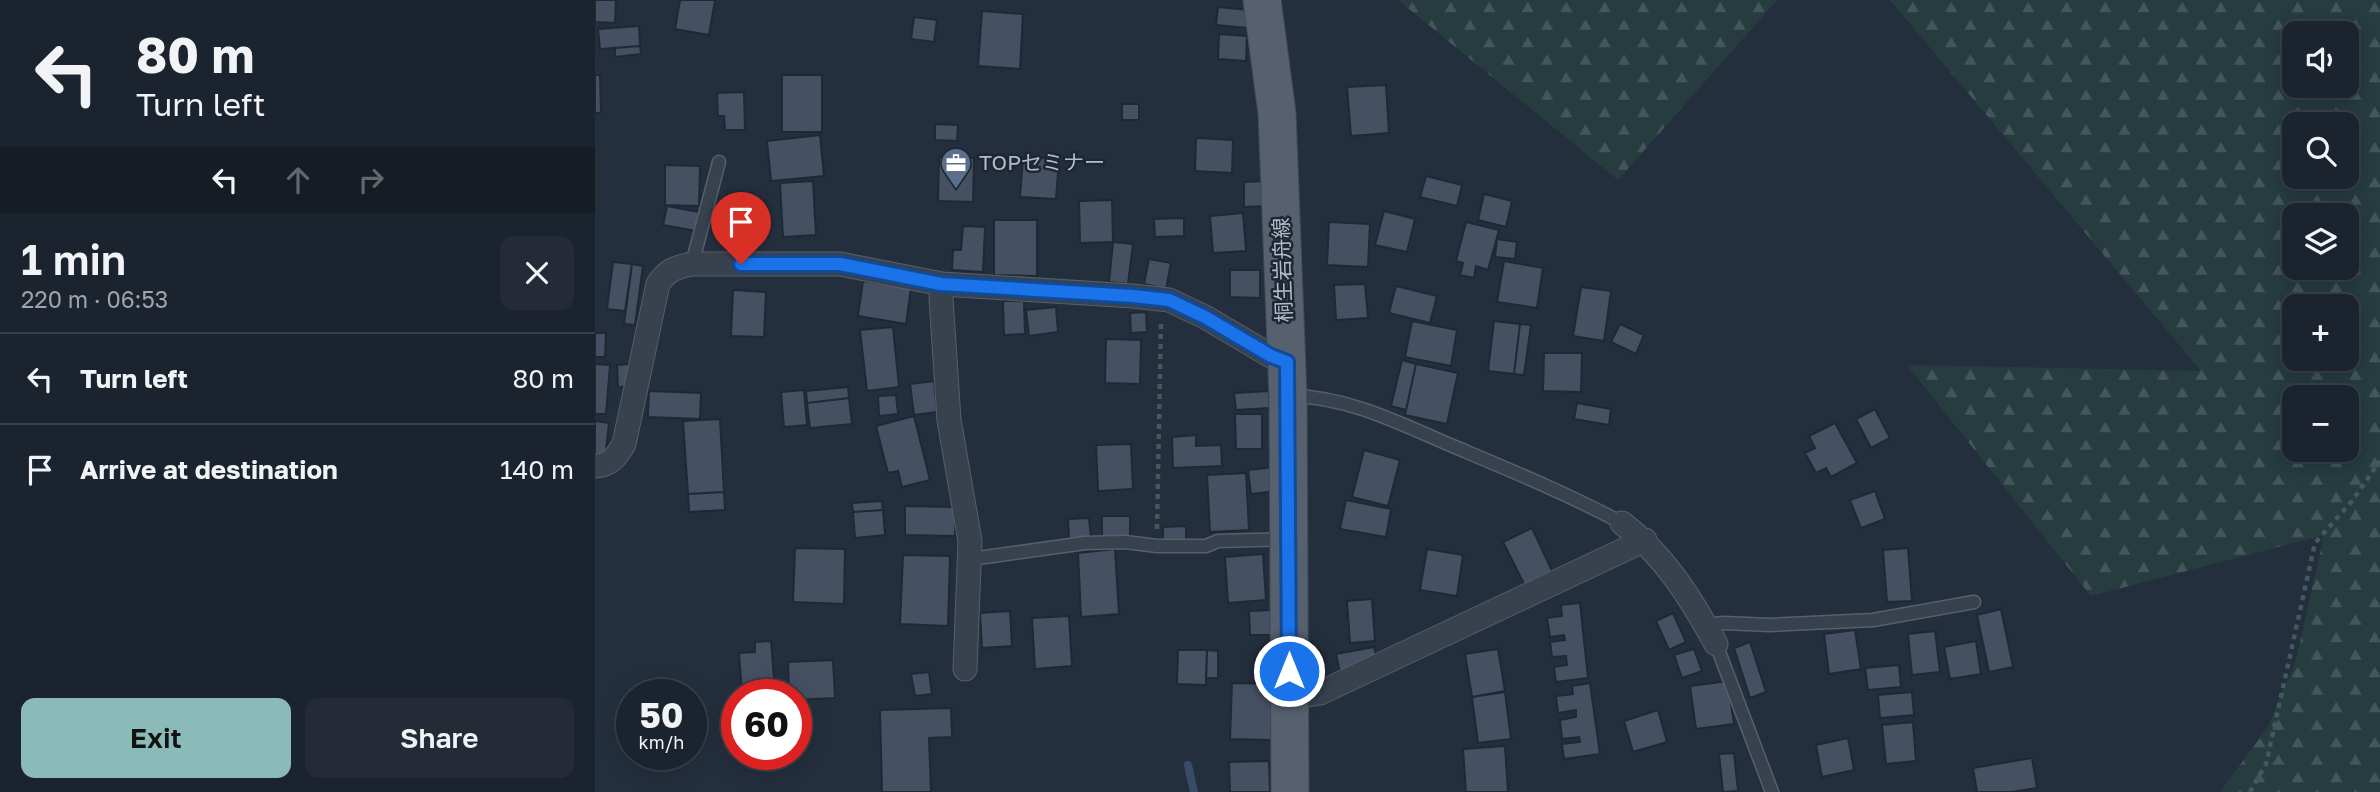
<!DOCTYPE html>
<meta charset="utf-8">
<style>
:root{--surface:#1b232e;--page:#242b36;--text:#f1f3f6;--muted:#a0a4aa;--line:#39404a;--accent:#8bbbb9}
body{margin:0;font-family:"Golos Text","Noto Sans JP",sans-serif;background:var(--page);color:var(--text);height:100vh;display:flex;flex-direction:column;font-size:26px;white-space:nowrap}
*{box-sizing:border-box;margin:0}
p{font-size:23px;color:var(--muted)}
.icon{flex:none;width:38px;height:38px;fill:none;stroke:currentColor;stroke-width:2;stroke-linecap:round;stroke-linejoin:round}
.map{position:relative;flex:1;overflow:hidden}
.side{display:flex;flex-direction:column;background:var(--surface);width:595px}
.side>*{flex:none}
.banner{background:#1b232e;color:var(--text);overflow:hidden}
.fabs{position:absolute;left:1687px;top:21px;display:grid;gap:14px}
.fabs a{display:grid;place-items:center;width:77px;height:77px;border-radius:14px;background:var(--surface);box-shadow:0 4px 18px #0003,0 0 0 2px var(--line);font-size:35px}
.speed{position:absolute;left:21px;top:679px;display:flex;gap:14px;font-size:35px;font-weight:700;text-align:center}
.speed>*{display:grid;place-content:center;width:91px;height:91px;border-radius:50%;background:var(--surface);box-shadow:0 4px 18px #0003,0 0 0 2px var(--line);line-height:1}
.speed small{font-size:18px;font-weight:400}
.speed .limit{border:10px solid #d22;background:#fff;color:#111}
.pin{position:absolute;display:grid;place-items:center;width:60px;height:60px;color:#fff;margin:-72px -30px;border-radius:50% 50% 50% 0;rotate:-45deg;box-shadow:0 0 7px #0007}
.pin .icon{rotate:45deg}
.me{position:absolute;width:77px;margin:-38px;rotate:0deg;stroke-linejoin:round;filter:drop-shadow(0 0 5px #0008)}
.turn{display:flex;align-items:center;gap:24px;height:147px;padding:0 21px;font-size:32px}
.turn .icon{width:91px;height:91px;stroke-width:2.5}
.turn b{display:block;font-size:49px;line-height:60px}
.lanes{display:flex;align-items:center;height:66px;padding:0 21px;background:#0003;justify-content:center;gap:35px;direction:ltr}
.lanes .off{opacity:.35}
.round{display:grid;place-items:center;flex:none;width:74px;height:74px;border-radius:14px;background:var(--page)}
.headline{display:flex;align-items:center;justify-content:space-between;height:119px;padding:0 21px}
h1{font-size:42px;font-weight:600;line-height:52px}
.button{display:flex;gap:14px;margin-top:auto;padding:14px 21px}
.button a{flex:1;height:80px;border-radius:14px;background:var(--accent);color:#111;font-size:28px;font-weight:600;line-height:80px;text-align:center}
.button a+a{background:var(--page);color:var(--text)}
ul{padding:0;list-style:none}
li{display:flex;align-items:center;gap:21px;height:91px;padding:0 21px;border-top:2px solid var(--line)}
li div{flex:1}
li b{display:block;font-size:26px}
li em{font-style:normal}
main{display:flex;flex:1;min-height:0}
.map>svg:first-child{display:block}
.forest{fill:url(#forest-firs);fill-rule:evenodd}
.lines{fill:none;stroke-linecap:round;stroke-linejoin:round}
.stream{stroke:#394c67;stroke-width:8}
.building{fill:#455162;stroke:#1f2835;stroke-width:2}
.service-casing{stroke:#565f6c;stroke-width:15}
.minor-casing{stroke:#565f6c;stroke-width:25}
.primary-casing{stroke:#414a57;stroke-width:39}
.path{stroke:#44595c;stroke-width:4.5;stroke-dasharray:5 5;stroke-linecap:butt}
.service{stroke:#38414e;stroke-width:12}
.minor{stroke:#38414e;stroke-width:23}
.primary{stroke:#56606e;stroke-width:37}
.route-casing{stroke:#114b97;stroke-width:18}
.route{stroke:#1a73e8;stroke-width:12}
.labels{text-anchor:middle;stroke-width:5;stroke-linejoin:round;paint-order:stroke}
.poi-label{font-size:21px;fill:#b4bcc9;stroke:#1d2633;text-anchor:start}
.street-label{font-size:21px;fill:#b4bcc9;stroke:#1d2633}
</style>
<main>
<section class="side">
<div class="banner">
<div class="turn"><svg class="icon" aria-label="left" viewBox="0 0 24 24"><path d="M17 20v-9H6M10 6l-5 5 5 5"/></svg><div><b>80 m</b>Turn left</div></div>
<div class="lanes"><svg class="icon" aria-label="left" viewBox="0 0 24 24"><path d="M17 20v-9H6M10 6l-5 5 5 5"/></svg><svg class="icon off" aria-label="ahead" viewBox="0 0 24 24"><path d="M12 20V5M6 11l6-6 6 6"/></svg><svg class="icon off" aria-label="right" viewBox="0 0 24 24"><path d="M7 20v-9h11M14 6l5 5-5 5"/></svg></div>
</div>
<div class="headline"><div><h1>1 min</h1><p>220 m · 06:53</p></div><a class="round"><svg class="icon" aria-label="close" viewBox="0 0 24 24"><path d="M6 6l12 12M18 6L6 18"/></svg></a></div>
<ul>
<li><svg class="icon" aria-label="left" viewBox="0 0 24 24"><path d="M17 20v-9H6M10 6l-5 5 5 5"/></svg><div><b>Turn left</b></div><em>80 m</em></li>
<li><svg class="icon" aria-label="arrive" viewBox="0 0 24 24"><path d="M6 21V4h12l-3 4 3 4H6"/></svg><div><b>Arrive at destination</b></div><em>140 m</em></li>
</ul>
<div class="button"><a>Exit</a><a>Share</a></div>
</section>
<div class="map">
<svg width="1785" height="792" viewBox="0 0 1785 792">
<defs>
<pattern id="forest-firs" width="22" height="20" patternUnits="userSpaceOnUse" patternTransform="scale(1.75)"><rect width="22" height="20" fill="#263c3f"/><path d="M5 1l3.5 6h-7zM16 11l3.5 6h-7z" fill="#435659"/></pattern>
</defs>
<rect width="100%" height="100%" fill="#242f3e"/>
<!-- forest -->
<path class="forest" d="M803,0H1182L1023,180Z
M1295,0H1785V792H1625L1673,727L1701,660L1729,535L1496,596L1312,365L1606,371ZM1699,33H1752V86H1699ZM1699,124H1752V177H1699ZM1699,215H1752V268H1699ZM1699,306H1752V359H1699ZM1699,397H1752V450H1699Z"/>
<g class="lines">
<!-- stream -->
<path class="stream" d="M593,765L599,792"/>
</g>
<!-- building -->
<path class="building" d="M0,0H21L20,23L0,22Z
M85,0H120L114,35L80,29Z
M623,7L654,10L652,28L621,25Z
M387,11L428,14L425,69L383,66Z
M319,17L342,20L339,42L316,39Z
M44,26L45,46L5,49L3,29Z
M624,34L652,36L651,61L623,59Z
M45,46L46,54L20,57V48Z
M0,75H5L6,113H0Z
M187,75H227V132H187Z
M791,85L794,133L756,136L752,87Z
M149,92L150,130H130L129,116H123L122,93Z
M527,104H544V120H527Z
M340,124L363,125L362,141L340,140Z
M225,135L229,176L176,181L172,141Z
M601,138L638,140L637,173L600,171Z
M344,157L379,158L378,202L343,201Z
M428,157L464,159L461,199L425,197Z
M70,165L105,166L104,206L70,205Z
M831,176L867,185L862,206L825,197Z
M218,181L221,235L188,237L185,183Z
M671,181L672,206L649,207V182Z
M889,194L917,201L911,227L883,220Z
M517,200L518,242L485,243L484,201Z
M72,206L104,212L101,231L68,225Z
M789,211L820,219L812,252L780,245Z
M648,213L651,251L618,253L615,216Z
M589,218V236L560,237L559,219Z
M399,220H442V276L399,275Z
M734,222L775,224L773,267L732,265Z
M871,222L904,230L893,270L881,266L879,278L865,275L868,263L861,261Z
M368,226L390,227L388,272L357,270L358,250H366Z
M902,239L922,242L920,259L900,257Z
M518,242L538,244L533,284L514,282Z
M554,259L576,263L571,289L549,284Z
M909,261L948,268L942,308L902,302Z
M18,262L37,264L30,311L12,309Z
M37,264L48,266L40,325L29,324Z
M635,270H665V298L635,297Z
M268,281L316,288L311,324L263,316Z
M770,284L773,318L741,320L739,285Z
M801,286L842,296L835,323L794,313Z
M986,287L1016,291L1009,341L978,336Z
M138,290L171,292L169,337L136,336Z
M408,301H429L430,334L409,335Z
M461,307L463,332L434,336L431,310Z
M551,312L552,332L536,333L535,313Z
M817,321L862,330L856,366L810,357Z
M899,321L925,324L919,374L893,371Z
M925,324L936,325L929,375L919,374Z
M1025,324L1049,335L1041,354L1016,342Z
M298,327L304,387L272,391L265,330Z
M0,333H11L10,357H0Z
M511,339L546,340L545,384L510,383Z
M949,353H987L986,392L948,391Z
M807,360L821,364L811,410L796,406Z
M0,364L15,365L11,414H0Z
M36,364L37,386L23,387L22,365Z
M821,364L863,373L852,424L810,415Z
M339,381L342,412L319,415L315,384Z
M253,387L254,398L212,403L211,391Z
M209,390L212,425L189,427L186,392Z
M54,391L106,393L105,419L53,417Z
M674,391L675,408L641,410L639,393Z
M301,395L303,414L284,416L283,396Z
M254,398L257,424L215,428L212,403Z
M982,403L1016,409L1014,425L979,419Z
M1280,409L1295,438L1276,448L1261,419Z
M640,414H667V449H641Z
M319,416L335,480L307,487L303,471L293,473L281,426Z
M125,419L129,492L93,494L88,421Z
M0,421L14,423L10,459L0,458Z
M1240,423L1262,463L1236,477L1231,468L1221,473L1210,453L1220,448L1214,436Z
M601,435V446L626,445L627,466L578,468L577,437Z
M536,444L538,489L503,491L501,445Z
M769,450L805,460L793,506L757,497Z
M678,467L681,491L656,494L653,470Z
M651,473L654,530L615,532L612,475Z
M1280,491L1290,519L1266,528L1255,500Z
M129,492L130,510L94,512L93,494Z
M751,500L796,509L791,537L745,529Z
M287,501L288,510L258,512L257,503Z
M310,506L361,507L360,536L310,535Z
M288,510L290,535L260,538L258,512Z
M507,516H535V536H507Z
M494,518L496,538L474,539L473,519Z
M591,526V541H568V527Z
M937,528L958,573L930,586L908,542Z
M200,548L250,549L249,604L198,602Z
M1313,548L1317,601L1292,602L1288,550Z
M520,549L524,614L486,617L483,553Z
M832,549L868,555L862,596L825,590Z
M668,554L671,600L633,603L630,557Z
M308,555L355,556L353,626L305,624Z
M777,599L780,641L755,643L752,601Z
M985,603L993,678L961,682L959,667L972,665L971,656L957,657L955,642L970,640L969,635L955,637L952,618L967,616L966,605Z
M1406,609L1418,667L1394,672L1382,615Z
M676,610L677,635H655L654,611Z
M415,611L417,646L387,648L385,613Z
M1078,613L1091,642L1074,650L1061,621Z
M474,616L477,666L440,669L437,618Z
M1260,630L1266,669L1234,674L1229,634Z
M1340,631L1345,672L1317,675L1313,634Z
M176,641L180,690L147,692L144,653L160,652V642Z
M1381,641L1386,674L1355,679L1349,647Z
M1155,642L1171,692L1155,698L1139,648Z
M779,647L783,664L746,677L741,654Z
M903,649L910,691L877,697L870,654Z
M1099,649L1107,671L1087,678L1079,655Z
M583,650H612L611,685L582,684Z
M612,650L623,651V678H611Z
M238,660L240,698L201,700V695H194L193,662Z
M1304,665L1306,687L1273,690L1270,668Z
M334,672L337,694L320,696L316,674Z
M1133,681L1139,724L1101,729L1095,686Z
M637,683L678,684L676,740L635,739Z
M995,683L1005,754L969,759L967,744L985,742L984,737L967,739L965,720L981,717V710L963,713L961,696L978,694L977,686Z
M910,692L916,739L883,743L877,697Z
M1317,692L1319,715L1285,718L1283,695Z
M356,708L357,737L334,738L336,792H287L285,710Z
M1063,710L1072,742L1038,752L1029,721Z
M142,720V754H162L140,758L134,721Z
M1318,722L1321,761L1291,764L1287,725Z
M1253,738L1259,770L1227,777L1221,745Z
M910,746L913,792H871L868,749Z
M1139,753L1143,791L1128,792L1124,754Z
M1437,758L1442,788L1417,792H1382L1378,768Z
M674,761L675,792H635L634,762Z"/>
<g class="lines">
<!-- service casing -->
<g class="service-casing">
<path id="service" d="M97,264L124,162
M697,396C755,397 808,425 860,447C917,471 973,494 1027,523
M376,559L490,543L530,542L562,546H611L623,541L692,539
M1110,625L1129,623L1175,625L1278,620L1379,602
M1121,644L1177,792"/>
</g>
<!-- minor casing -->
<g class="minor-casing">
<path id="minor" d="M347,284L346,298L354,420L375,541L370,669
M0,466C15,466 22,456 29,444L63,284C72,270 81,267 97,264H245L347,284L538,296L574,300L610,317L676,356L692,362
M1027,523C1070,556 1095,597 1121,644
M694,698L725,693L1050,540"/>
</g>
<!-- primary casing -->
<g class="primary-casing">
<path id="primary" d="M667,0L682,113L693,396L695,792"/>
</g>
<!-- path -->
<path class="path" d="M562,529L566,321
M1655,792L1671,764L1720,543L1757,501L1785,461"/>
<!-- service -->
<use href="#service" class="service"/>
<!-- minor -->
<use href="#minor" class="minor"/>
<!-- primary -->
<use href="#primary" class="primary"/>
</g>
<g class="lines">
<!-- route casing -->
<g class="route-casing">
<path id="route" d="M146,264H245L346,284L538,296L574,300L610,317L676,356L692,362L694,671"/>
</g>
<!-- route -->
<use href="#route" class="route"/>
</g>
<!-- icons -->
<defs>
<g id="office-pin" transform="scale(1.575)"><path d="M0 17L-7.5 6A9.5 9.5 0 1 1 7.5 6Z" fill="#5c6f8a" stroke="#1d2633"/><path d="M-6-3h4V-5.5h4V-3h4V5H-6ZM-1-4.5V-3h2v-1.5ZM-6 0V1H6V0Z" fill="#fff"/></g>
</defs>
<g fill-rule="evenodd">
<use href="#office-pin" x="361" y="163"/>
</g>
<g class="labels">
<!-- poi labels -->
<g class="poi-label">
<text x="384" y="170">TOPセミナー</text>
</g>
<!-- street labels -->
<g class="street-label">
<text transform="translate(688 270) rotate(-92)" y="7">桐生岩舟線</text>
</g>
</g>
</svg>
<div class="fabs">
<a><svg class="icon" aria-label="sound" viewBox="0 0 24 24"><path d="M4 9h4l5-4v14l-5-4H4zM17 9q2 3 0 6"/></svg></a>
<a><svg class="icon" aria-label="search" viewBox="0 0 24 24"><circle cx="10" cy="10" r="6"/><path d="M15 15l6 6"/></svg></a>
<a><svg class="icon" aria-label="layers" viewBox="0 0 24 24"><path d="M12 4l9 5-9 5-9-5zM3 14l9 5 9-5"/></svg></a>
<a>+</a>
<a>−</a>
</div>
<div class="speed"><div>50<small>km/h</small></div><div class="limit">60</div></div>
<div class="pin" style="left:146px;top:264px;background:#d93025"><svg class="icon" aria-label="arrive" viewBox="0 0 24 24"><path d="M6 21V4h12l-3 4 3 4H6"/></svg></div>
<svg class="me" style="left:694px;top:671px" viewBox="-20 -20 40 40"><circle r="17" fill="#1a73e8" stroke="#fff" stroke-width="3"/><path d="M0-11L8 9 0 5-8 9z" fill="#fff"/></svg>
</div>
</main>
